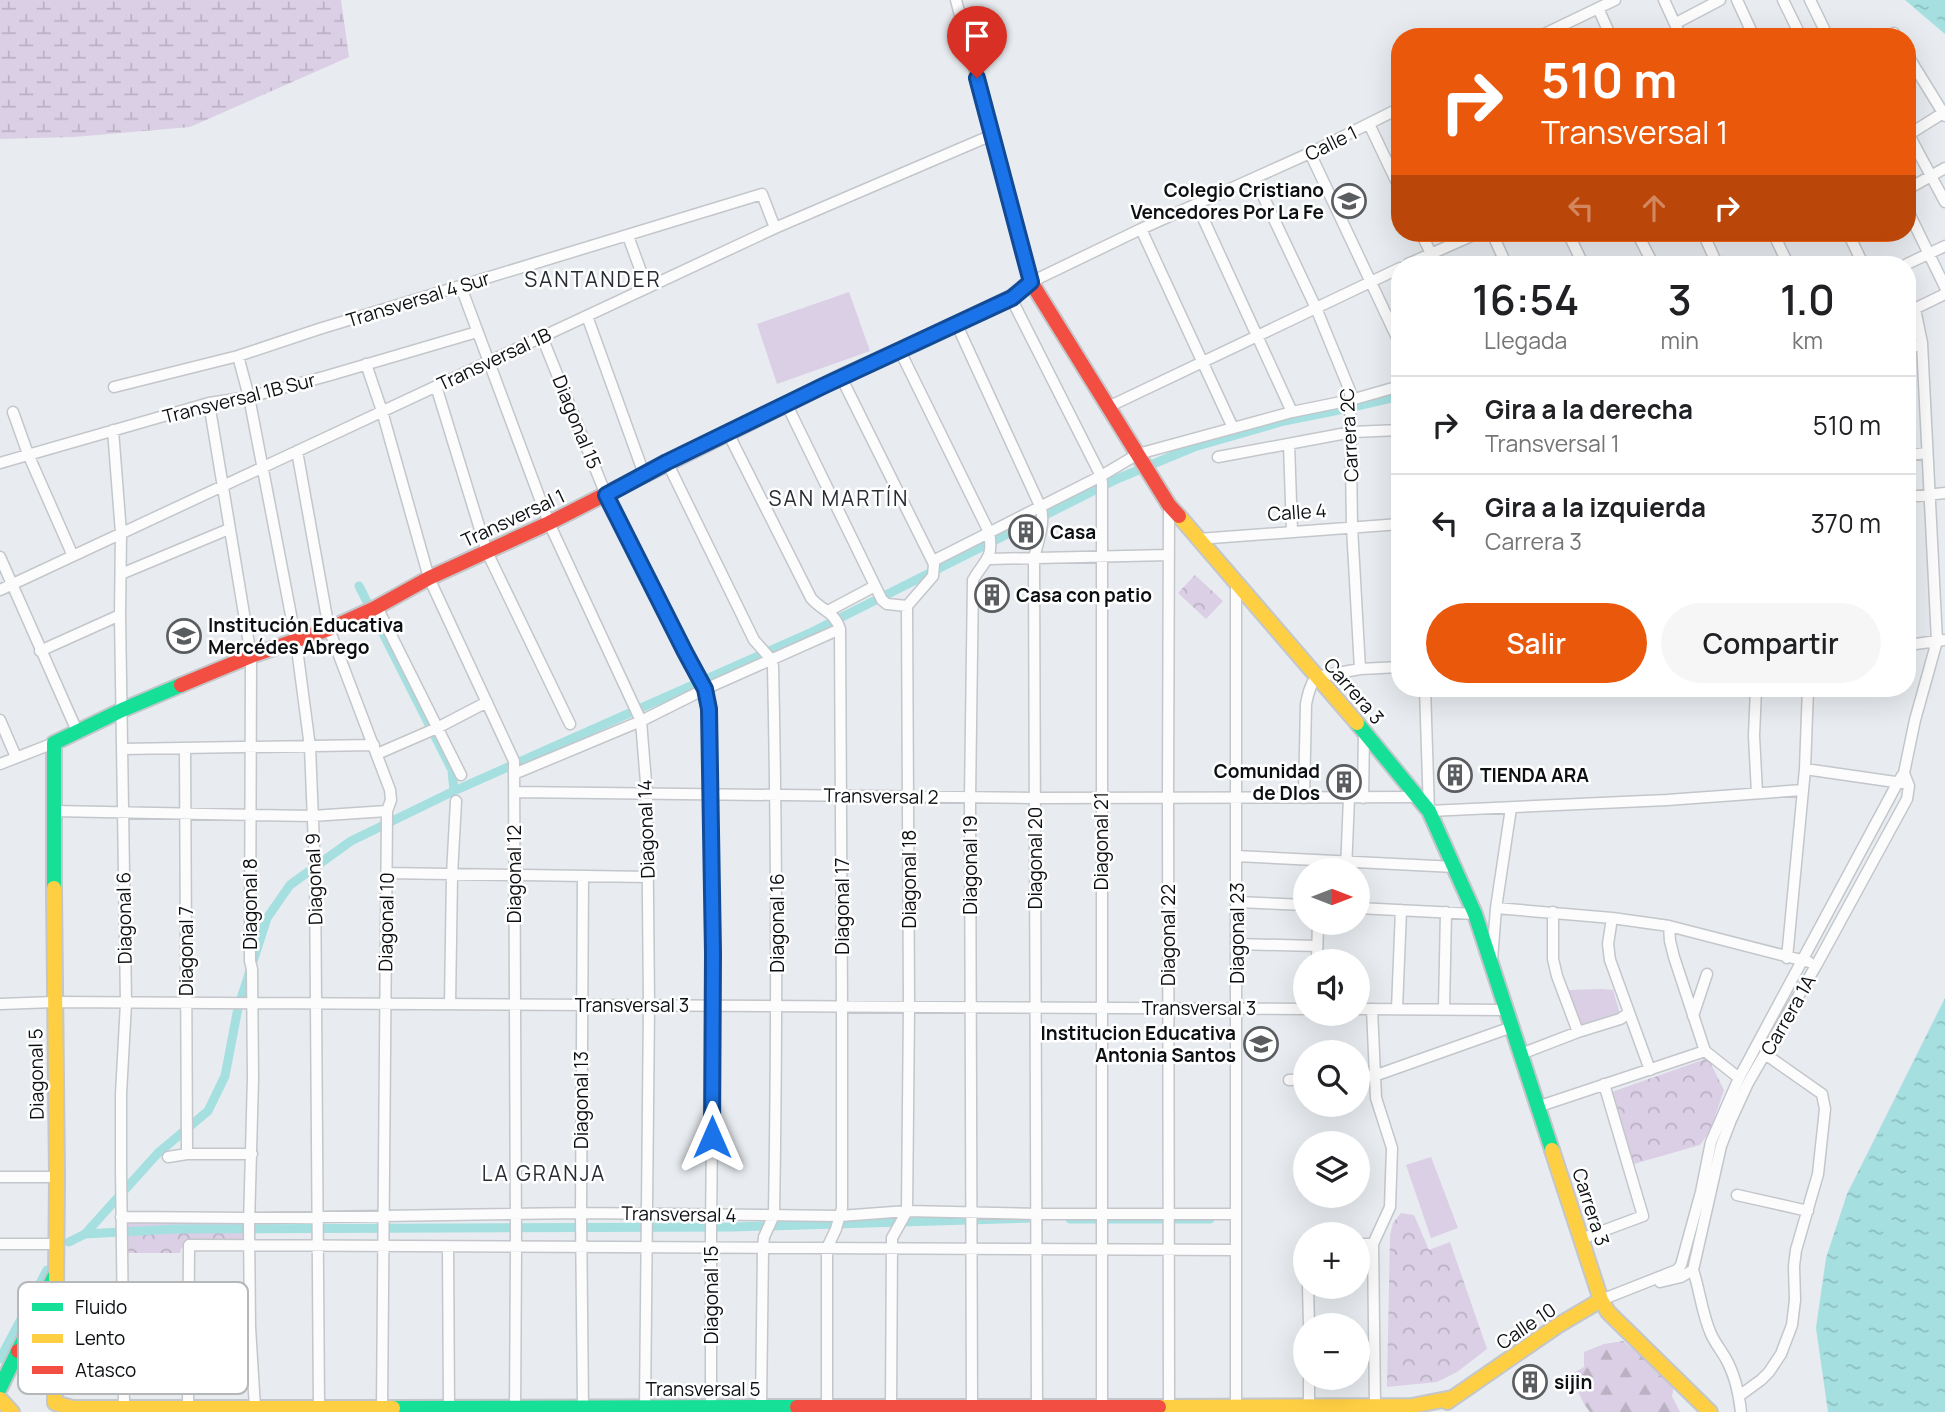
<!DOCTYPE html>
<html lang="es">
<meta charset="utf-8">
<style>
:root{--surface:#fff;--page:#f6f6f6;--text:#202124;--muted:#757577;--line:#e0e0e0;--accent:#ea580c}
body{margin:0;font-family:Manrope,sans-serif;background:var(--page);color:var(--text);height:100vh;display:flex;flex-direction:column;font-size:26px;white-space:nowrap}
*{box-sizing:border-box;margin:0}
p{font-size:23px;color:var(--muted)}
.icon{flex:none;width:38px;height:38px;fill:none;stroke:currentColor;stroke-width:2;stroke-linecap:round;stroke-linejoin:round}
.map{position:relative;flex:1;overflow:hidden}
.side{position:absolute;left:1391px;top:256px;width:525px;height:441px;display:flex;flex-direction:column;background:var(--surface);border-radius:28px;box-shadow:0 7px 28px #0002}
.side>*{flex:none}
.guide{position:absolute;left:1391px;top:28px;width:525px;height:214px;border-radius:28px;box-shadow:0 7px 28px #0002;background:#ea580c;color:#fff;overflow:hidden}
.needle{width:46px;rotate:90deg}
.fabs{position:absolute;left:1293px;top:858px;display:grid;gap:14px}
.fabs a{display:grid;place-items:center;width:77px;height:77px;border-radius:50%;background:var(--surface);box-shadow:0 7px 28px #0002;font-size:35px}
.pin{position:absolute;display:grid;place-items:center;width:60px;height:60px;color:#fff;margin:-72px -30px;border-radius:50% 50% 50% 0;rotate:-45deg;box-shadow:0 0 7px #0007}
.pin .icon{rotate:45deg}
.me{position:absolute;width:77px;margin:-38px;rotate:0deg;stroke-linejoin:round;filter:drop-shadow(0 0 5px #0008)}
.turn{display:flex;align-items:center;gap:24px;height:147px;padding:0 35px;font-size:32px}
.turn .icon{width:91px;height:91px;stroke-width:2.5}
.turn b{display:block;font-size:49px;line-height:60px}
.lanes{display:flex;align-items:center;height:66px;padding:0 35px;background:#0003;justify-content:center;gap:35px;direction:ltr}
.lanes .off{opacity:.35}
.eta{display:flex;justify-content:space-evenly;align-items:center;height:119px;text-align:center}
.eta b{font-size:42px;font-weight:600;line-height:49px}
.primary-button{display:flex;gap:14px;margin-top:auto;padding:14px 35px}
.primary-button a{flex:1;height:80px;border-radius:42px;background:var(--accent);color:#fff;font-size:28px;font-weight:600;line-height:80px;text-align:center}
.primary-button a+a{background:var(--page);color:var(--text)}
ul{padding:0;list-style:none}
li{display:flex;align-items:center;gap:21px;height:98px;padding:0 35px;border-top:2px solid var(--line)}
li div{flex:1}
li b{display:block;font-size:26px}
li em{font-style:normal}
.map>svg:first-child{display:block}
.forest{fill:url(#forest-firs)}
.wetland{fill:url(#wetland-marsh)}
.park{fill:url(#park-crowns)}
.pitch{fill:#dacfe5}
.water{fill:url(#water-ripples)}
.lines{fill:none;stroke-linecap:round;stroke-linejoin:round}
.canal{stroke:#a5dfe0;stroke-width:9}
.street-casing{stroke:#c3c6ca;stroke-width:13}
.fast-casing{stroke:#c3c6ca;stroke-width:18}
.slow-casing{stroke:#c3c6ca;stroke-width:18}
.jam-casing{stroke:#c3c6ca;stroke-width:18}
.street{stroke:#fcfcfd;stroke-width:10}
.fast{stroke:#16e098;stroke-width:14}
.slow{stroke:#ffcf43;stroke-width:14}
.jam{stroke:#f24e42;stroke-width:14}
.route-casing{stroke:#114b97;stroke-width:18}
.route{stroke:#1a73e8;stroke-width:12}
.labels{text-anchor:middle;stroke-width:5;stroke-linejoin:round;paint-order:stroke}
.street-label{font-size:19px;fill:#0d1012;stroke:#fff}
.poi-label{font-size:19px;font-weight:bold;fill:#0d1012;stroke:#fff;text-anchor:start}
.neighbourhood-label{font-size:21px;letter-spacing:2px;fill:#282d34;stroke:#fff}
.key{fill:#fff;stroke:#b6b7b8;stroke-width:2}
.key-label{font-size:19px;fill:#0d1012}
</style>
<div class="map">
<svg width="1945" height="1412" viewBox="0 0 1945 1412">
<defs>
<pattern id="forest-firs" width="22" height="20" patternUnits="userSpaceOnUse" patternTransform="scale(1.75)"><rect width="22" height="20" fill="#dacfe5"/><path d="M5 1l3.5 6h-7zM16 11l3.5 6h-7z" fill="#bab1c3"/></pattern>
<pattern id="wetland-marsh" width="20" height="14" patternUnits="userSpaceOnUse" patternTransform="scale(1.75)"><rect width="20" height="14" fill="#dacfe5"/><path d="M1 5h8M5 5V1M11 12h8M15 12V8" fill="none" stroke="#bab1c3"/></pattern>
<pattern id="park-crowns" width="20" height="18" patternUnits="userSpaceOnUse" patternTransform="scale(1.75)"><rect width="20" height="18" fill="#dacfe5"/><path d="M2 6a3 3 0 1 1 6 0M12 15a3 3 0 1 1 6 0" fill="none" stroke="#bab1c3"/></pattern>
<pattern id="water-ripples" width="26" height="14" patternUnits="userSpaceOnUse" patternTransform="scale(1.75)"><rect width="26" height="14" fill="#a5dfe0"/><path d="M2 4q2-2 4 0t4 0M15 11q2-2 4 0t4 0" fill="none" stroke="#8dbebf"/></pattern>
</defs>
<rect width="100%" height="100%" fill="#e8ecf0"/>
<!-- forest -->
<path class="forest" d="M1623,1341L1675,1383L1672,1396L1680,1412H1590L1584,1404L1570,1375L1584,1367V1352L1604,1344Z"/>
<!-- wetland -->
<path class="wetland" d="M0,0H341L349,57L190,127L74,137L0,139Z"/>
<!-- park -->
<path class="park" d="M1195,575L1223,601L1206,619L1178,593Z
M1708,1058L1724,1090L1710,1131L1700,1145L1630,1165L1609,1093Z
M1401,1213L1414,1215L1429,1250L1450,1242L1487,1349L1457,1372L1437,1382L1387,1387L1390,1235L1393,1223Z
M243,1219L247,1225V1235L242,1242L186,1243L181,1249L180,1253H125V1220Z"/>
<!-- pitch -->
<path class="pitch" d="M849,292L870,351L777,384L757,324Z
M1603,989L1613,990L1620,1014L1581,1026L1567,990Z
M1431,1157L1458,1228L1431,1238L1406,1165Z"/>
<!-- water -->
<path class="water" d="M1905,0H1945V34Z
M1945,998V1412H1828L1816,1328L1826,1258L1847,1194Z"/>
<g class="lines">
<!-- canal -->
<path class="canal" d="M359,586L452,770L454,791
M1070,1219H1210
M85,1234L176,1229L734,1227L1032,1218
M69,1242L85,1234L158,1153L208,1111L225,1076L238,1008L267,918L290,885L351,841L454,791L812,632L1117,479L1194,447L1284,421L1344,409L1400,396
M0,1359L47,1270"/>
<!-- street casing -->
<g class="street-casing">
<path id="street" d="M956,0L1031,282L1141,229L1310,153L1400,108
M1664,0L1681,37
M1737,0L1754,37
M1783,0L1801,37
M1810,0L1828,37
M1598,8L1611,37
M1680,21L1720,0
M1538,37L1615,0
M1888,37L1894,33L1896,37
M1908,56L1945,116
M1369,124L1400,189
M1908,133L1945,202
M1908,135L1943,113
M1310,153L1400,344
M1255,179L1316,308L1350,391L1352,527L1360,669
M1908,189L1945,168
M1197,205L1292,412
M1908,211L1945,287
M1141,229L1233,428
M1421,233L1436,264
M1492,233L1506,264
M1568,233L1583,264
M1637,233L1653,264
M1703,233L1717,264
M1773,233L1788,264
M1848,233L1863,264
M628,236L647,288
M1408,264L1478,233
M1907,264L1945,246
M461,287L549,523L641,721L647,795L649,1005L645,1408
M1011,298L1101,476L1102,483V1406
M1908,312L1945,294
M587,316L644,474
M956,323L1041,508C1045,525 1038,541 1034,558L1037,1412
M542,337L606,495L695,672L705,689L710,709L713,1006L711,1238V1412
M1908,349L1922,343
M900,351L989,532C994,559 985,559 973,580L970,798L972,1406
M238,356L249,397L296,641L310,747L315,870L319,1409
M366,364L382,411L429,578L514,761L516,1247L515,1412
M841,377L934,564L933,576L907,606L909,1007L907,1211L892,1238L891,1408
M436,386L487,552L570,724
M114,387L238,356L319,329L762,194L775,228
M209,403L251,656L250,961L252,969L253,1078L249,1225L250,1327L255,1408
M786,403L882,600L887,604L907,606
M1108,407L1400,268
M13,412L28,454L73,556
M113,430L121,533L120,615L126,1003L121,1094V1167L124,1407
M728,433L811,598C822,611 834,611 840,629L842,1006V1208L836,1229L827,1248V1408
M1289,444L1292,531
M297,451L329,629L390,790L391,800L387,811L382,1409
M1908,455L1927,453
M1218,457L1352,432L1400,430
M667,462L754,640L770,658L773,666C777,849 777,1032 774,1215L764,1237L763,1248L761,1408
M0,463L209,403L249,397L327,376L477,332
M1908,497L1945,493
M1198,539L1400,524
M0,557L77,731
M989,559L1169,555
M933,561L1101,476L1138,454L1292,412L1351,400L1400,386
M121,574L229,529
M1236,585V1406
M0,590L775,228L992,135
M377,607L461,775
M828,611L875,586
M1908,645L1945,640
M40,651L120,615
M1425,688L1429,811L1667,800L1803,790
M1756,688L1754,736L1757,793
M0,720L16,757
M122,749L374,745
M185,749L187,1154
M377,754L437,728L487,702
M0,764L54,743
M1805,769L1902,783
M514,774L641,721L705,689L840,629
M514,792L1035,798L1417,797
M1304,798L1306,704C1308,694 1310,685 1316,677L1360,669L1400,667
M1363,798L1364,732
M53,811L312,816L387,811
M1236,856L1455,867
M1346,870L1349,798
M386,873L648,877
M1237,902L1306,905
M1358,908L1475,914
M1496,908L1612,918L1669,926L1809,962
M1553,912V959L1557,976L1578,1032
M1612,918L1608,944L1610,960L1650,1070
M1669,926L1670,941L1674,957L1705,1051L1739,1078
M1236,944L1317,946
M1787,958L1805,769L1808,688
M1492,960L1496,908L1511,808
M1317,961L1318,922
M0,1004L54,1002L1306,1009
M450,1004L452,875L456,801
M1358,1009L1507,1010
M1372,1009L1376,1098L1392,1148L1390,1207L1373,1244L1375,1406
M1397,1009L1401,910
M1444,1009L1446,912
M1693,1016L1707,974
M1521,1054L1578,1032L1620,1019L1629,1013
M1358,1076H1374L1512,1027
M1289,1080L1306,1079
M1537,1107L1705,1051
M168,1157L187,1154H252
M0,1177H57
M1737,1195L1808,1211
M121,1217L250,1218L581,1213L840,1216L907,1211L1037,1214H1236
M1581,1239L1643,1216L1604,1084
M0,1244H56
M1358,1244H1373
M448,1247L449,1408
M1693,1270C1700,1291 1702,1314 1711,1334C1715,1343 1721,1350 1726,1359C1735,1375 1739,1394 1741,1412
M1660,1282L1681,1277L1693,1270L1721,1146L1731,1120L1748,1083L1817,964L1907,799L1909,786L1904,773
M1308,1286L1309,1325
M1601,1300L1677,1270L1681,1265L1701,1192L1711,1142L1739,1078L1898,782L1904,773L1915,720L1937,641L1922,343L1915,309
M1309,1377V1406
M1739,1396L1761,1380L1769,1372L1781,1354L1792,1325L1795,1300L1794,1266L1796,1250L1818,1174L1825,1109L1822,1094L1765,1054
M1169,1406L1168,797L1169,506
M583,1407L581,1213L583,877
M188,1408L189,1245L1236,1250"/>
</g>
<!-- fast casing -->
<g class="fast-casing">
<path id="fast" d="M604,495L841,377L916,343
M1357,723L1429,811L1475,914L1552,1150
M54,888V743L122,710L181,685
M0,1388L54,1277
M393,1408L797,1407"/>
</g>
<!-- slow casing -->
<g class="slow-casing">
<path id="slow" d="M1179,516L1357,723
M54,888L57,1177L55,1403
M1552,1150L1601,1300L1608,1312L1710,1412
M0,1399L12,1412
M1447,1402L1557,1326L1601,1300
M55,1403L72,1408H393
M1159,1407L1412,1406L1452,1398"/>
</g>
<!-- jam casing -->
<g class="jam-casing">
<path id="jam" d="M916,343L1011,298L1031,282L1169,505L1179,516
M181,685L251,656L329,629L375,608L429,578L549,523L604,495
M18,1351L40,1359L55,1376
M797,1407H1159"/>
</g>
<!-- street -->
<use href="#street" class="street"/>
<!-- fast -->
<use href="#fast" class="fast"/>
<!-- slow -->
<use href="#slow" class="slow"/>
<!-- jam -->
<use href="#jam" class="jam"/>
</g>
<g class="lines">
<!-- route casing -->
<g class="route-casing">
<path id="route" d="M712,1137L713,953L709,709L705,689L685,652L606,495L667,462L823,386L1012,298L1031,282L977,78"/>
</g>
<!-- route -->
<use href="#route" class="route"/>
</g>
<!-- icons -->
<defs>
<g id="school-ring" transform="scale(1.75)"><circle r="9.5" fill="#fff" stroke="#5a5d60" stroke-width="1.5"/><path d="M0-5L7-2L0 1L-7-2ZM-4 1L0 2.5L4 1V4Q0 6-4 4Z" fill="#5a5d60"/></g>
<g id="building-ring" transform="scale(1.75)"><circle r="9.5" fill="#fff" stroke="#5a5d60" stroke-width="1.5"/><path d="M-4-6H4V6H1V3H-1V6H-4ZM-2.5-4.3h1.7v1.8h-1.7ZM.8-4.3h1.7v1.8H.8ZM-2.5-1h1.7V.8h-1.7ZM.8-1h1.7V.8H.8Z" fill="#5a5d60"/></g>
</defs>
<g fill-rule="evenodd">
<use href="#school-ring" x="1349" y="201"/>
<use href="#building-ring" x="1026" y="532"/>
<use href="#building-ring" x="992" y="595"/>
<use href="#school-ring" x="184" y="636"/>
<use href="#building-ring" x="1455" y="775"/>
<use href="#building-ring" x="1344" y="782"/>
<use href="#school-ring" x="1261" y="1044"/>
<use href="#building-ring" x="1530" y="1382"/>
</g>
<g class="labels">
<!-- street labels -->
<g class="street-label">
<text transform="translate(1331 143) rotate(-26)" y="7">Calle 1</text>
<text transform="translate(418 299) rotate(-17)" y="7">Transversal 4 Sur</text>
<text transform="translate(494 359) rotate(-25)" y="7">Transversal 1B</text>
<text transform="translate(239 398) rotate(-14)" y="7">Transversal 1B Sur</text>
<text transform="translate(577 422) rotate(68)" y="7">Diagonal 15</text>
<text transform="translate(1349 435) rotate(-93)" y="7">Carrera 2C</text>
<text transform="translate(1297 512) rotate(-4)" y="7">Calle 4</text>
<text transform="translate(513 518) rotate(-25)" y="7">Transversal 1</text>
<text transform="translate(1354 691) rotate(49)" y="7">Carrera 3</text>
<text transform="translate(881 796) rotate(1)" y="7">Transversal 2</text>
<text transform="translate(646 829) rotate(-92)" y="7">Diagonal 14</text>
<text transform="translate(1101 841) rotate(-90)" y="7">Diagonal 21</text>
<text transform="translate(1035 858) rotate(-90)" y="7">Diagonal 20</text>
<text transform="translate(970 865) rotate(-90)" y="7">Diagonal 19</text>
<text transform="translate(514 874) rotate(-90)" y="7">Diagonal 12</text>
<text transform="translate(314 879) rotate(-92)" y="7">Diagonal 9</text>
<text transform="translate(909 879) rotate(-90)" y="7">Diagonal 18</text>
<text transform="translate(250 904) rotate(-90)" y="7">Diagonal 8</text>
<text transform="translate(842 906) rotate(-90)" y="7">Diagonal 17</text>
<text transform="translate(124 918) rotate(-91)" y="7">Diagonal 6</text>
<text transform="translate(386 922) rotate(-89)" y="7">Diagonal 10</text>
<text transform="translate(777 923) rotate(-90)" y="7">Diagonal 16</text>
<text transform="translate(1237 933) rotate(-90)" y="7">Diagonal 23</text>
<text transform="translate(1168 935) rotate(-90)" y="7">Diagonal 22</text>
<text transform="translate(186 951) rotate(-90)" y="7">Diagonal 7</text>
<text x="632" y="1012">Transversal 3</text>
<text x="1199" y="1015">Transversal 3</text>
<text transform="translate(1788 1015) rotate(-60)" y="7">Carrera 1A</text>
<text transform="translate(36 1074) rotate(-91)" y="7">Diagonal 5</text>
<text transform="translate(581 1100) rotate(-90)" y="7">Diagonal 13</text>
<text transform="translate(1591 1207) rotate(72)" y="7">Carrera 3</text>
<text transform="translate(679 1214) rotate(1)" y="7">Transversal 4</text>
<text transform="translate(711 1295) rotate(-90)" y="7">Diagonal 15</text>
<text transform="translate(1526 1326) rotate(-34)" y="7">Calle 10</text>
<text x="703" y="1396">Transversal 5</text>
</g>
<!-- poi labels -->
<g class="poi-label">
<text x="1324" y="197" text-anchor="end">Colegio Cristiano<tspan x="1324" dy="22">Vencedores Por La Fe</tspan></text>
<text x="1050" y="539">Casa</text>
<text x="1016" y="602">Casa con patio</text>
<text x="208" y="632">Institución Educativa<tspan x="208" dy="22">Mercédes Abrego</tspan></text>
<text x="1320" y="778" text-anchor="end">Comunidad<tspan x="1320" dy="22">de DIos</tspan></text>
<text x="1480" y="782">TIENDA ARA</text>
<text x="1236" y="1040" text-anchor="end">Institucion Educativa<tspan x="1236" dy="22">Antonia Santos</tspan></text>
<text x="1554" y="1389">sijin</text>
</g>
<!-- neighbourhood labels -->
<g class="neighbourhood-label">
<text x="593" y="287">SANTANDER</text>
<text x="839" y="506">SAN MARTÍN</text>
<text x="544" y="1181">LA GRANJA</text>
</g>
</g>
<!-- legend -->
<rect x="18" y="1282" width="230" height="112" rx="10" class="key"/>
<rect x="32" y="1303" width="31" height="8" fill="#16e098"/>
<rect x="32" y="1334" width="31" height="9" fill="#ffcf43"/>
<rect x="32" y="1366" width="31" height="8" fill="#f24e42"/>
<g class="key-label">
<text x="75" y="1314">Fluido</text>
<text x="75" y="1345">Lento</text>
<text x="75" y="1377">Atasco</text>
</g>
</svg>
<div class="fabs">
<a><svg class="needle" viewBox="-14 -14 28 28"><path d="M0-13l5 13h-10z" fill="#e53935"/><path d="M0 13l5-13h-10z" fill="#757577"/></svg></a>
<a><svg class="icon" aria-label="sound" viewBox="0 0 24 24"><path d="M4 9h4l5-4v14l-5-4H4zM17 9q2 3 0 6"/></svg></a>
<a><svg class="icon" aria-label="search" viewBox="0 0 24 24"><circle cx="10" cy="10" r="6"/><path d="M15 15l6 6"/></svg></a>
<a><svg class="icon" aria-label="layers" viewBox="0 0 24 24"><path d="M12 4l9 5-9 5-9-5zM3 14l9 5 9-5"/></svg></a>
<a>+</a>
<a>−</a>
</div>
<div class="pin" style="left:977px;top:78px;background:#d93025"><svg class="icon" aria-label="arrive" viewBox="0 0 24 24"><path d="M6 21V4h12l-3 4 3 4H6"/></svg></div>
<svg class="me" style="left:712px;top:1137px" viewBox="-20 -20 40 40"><path d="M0-17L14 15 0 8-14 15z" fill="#1a73e8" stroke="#fff" stroke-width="4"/></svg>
<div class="guide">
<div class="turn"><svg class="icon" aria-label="right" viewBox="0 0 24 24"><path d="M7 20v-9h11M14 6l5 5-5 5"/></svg><div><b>510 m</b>Transversal 1</div></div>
<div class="lanes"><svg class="icon off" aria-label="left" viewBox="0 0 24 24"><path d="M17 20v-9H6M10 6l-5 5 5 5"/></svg><svg class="icon off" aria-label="ahead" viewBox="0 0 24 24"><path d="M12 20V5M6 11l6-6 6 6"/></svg><svg class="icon" aria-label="right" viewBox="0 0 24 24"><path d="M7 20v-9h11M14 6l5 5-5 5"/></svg></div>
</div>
<section class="side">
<div class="eta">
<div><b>16:54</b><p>Llegada</p></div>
<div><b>3</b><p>min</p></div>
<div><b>1.0</b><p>km</p></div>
</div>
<ul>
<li><svg class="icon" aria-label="right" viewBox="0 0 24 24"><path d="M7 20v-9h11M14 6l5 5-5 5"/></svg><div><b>Gira a la derecha</b><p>Transversal 1</p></div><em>510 m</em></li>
<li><svg class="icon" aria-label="left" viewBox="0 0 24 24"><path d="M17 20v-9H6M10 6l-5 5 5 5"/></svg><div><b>Gira a la izquierda</b><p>Carrera 3</p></div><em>370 m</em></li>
</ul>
<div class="primary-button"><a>Salir</a><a>Compartir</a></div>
</section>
</div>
